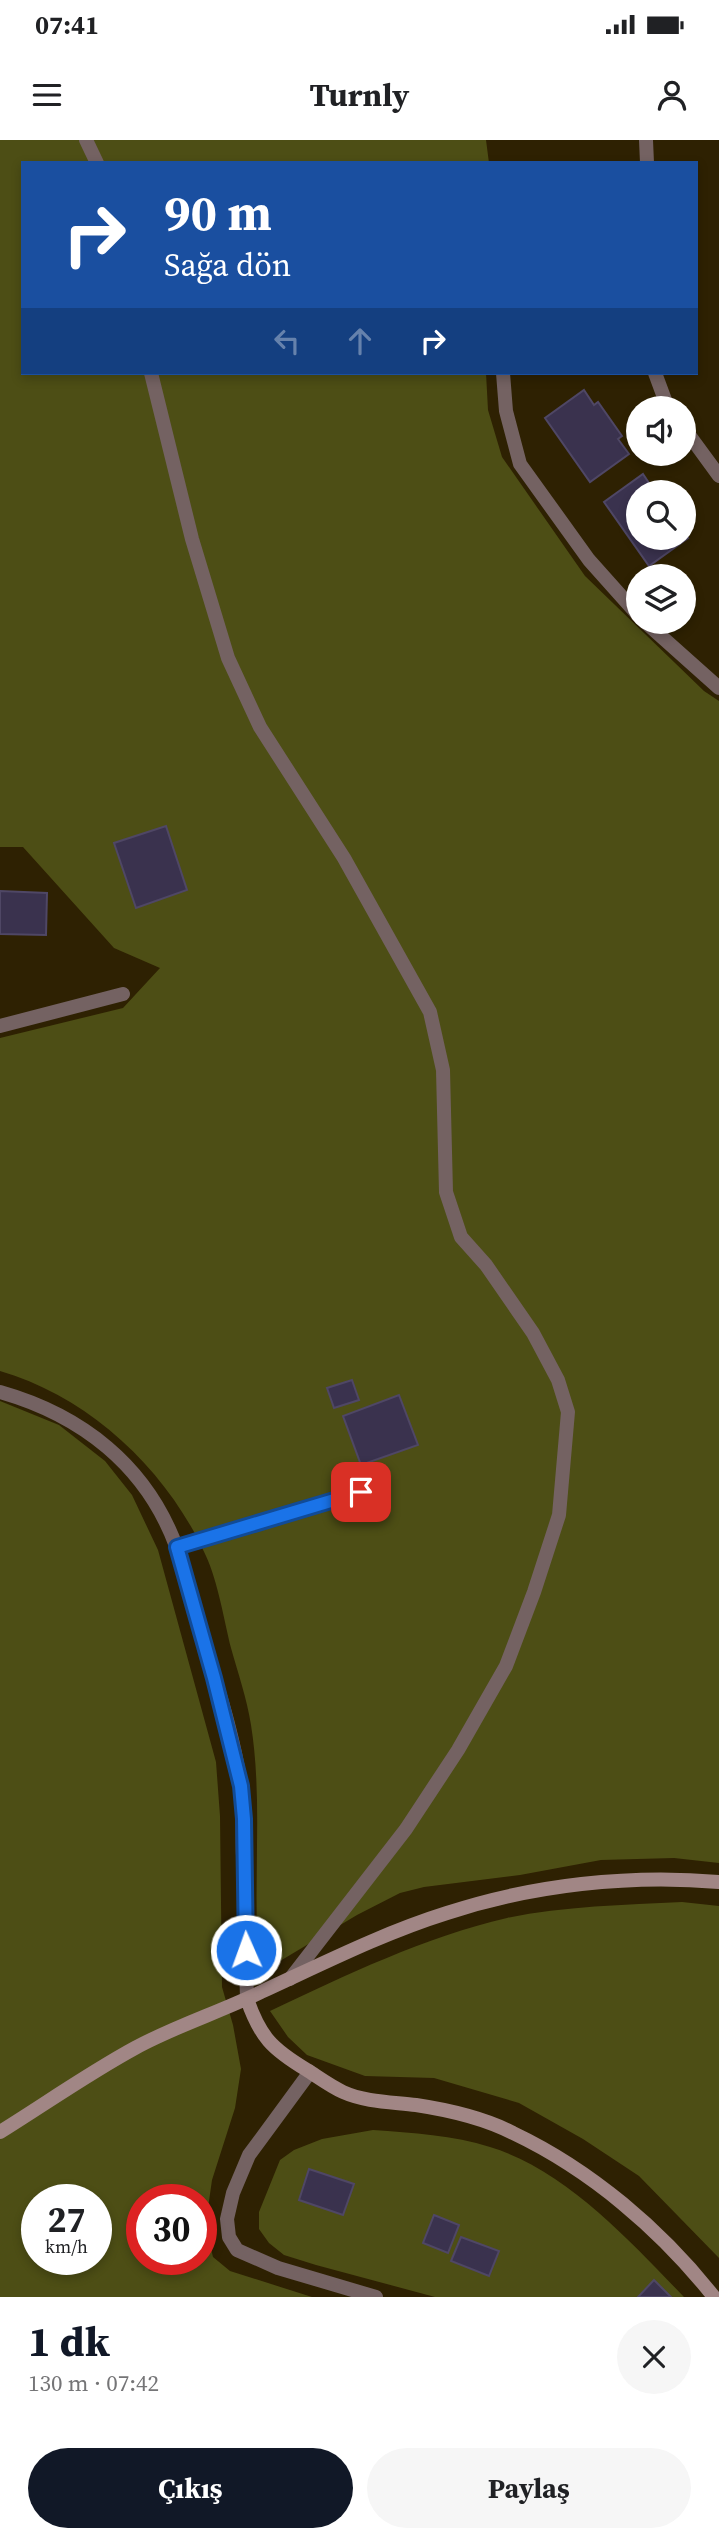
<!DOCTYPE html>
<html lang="tr">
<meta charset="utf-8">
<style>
:root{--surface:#fff;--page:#f6f6f6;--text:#202124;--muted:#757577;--accent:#111827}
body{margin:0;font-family:"Source Serif 4",serif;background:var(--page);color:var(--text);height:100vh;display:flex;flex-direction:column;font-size:26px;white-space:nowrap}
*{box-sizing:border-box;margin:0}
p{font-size:23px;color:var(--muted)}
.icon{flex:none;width:38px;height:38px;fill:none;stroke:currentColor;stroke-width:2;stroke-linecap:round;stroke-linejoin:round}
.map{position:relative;height:2157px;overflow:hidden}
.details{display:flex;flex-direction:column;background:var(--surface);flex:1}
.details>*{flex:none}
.banner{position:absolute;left:21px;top:21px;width:677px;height:214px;border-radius:0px;box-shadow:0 4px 10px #0003;background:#1a4fa0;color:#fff;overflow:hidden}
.tools{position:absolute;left:626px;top:256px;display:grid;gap:14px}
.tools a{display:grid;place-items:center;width:70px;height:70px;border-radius:50%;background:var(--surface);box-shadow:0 4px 10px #0003;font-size:35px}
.speed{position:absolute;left:21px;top:2044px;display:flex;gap:14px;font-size:35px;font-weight:700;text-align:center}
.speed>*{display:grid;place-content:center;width:91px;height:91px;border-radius:50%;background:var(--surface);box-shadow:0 4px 10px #0003;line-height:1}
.speed small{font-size:18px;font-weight:400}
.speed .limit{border:10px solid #d22;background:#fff;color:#111}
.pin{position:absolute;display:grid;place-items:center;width:60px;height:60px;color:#fff;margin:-30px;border-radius:14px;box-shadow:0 4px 10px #0006}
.me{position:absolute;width:77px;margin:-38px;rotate:358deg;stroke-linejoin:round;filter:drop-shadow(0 0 5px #0008)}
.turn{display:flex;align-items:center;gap:24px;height:147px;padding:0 28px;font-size:32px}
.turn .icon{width:91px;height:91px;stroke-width:2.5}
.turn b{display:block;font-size:49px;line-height:60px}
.lanes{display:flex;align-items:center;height:66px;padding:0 28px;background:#0003;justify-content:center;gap:35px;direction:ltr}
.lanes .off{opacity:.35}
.round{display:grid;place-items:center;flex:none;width:74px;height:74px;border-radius:37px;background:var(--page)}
.head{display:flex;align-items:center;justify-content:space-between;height:119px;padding:0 28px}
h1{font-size:42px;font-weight:700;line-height:52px;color:var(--accent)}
.cta{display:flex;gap:14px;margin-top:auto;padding:14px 28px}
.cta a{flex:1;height:80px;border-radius:42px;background:var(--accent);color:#fff;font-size:28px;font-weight:700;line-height:80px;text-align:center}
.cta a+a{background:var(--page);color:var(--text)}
.status{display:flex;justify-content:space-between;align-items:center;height:49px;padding:0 35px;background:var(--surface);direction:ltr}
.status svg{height:19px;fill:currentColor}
header{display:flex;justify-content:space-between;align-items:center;height:91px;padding:0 28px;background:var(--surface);font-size:32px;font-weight:700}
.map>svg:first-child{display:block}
.green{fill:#4d4e15;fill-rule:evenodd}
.building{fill:#3a324e;stroke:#4f4765;stroke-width:2}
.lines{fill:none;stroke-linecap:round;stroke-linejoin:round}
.lane{stroke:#746262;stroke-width:14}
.street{stroke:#746262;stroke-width:14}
.secondary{stroke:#a18685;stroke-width:14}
.route-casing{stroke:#114b97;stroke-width:18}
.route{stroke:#1a73e8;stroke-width:12}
</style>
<div class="status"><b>07:41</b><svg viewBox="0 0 49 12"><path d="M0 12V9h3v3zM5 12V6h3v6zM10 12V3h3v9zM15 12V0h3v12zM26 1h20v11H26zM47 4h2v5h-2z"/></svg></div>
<header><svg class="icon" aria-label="menu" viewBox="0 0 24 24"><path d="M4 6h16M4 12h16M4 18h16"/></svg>Turnly<svg class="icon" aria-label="person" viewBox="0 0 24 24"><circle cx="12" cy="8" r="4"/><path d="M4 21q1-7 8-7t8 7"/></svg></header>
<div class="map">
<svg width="719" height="2157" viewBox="0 0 719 2157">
<rect width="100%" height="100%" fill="#2e2102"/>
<!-- green -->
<path class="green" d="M0,0H486L489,23H23V233H486L488,270L502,317L585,436L704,551L719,561V1723L674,1718L601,1720L520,1735L424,1747L400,1753L357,1775L260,1833C251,1751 264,1667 251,1585C247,1559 238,1533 231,1508C224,1480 218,1442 206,1416C168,1331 90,1257 0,1231V898L123,868L160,828L114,808L23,707H0Z
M0,1261L59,1285L105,1321L132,1355L158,1410L216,1622L220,1676L222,1847L233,1885L241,1929L235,1968L212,2040L208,2068V2096L213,2117L230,2131L312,2157H0ZM37,2060H96V2119H37ZM142,2060H201V2119H142Z
M682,1762L719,1766V2118L639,2036L583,1999L519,1963L434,1938L365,1936L307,1915L288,1897L270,1871C346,1835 425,1797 507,1778C563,1766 625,1765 682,1762Z
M373,1990C412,1993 454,1995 490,2007C566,2030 631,2102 684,2157H435L316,2125L284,2115L269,2103L259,2089V2072L280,2020L294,2010L322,1999Z"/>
<!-- building -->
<path class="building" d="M584,250L594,265L598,262L622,296L618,299L629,314L590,342L545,278Z
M643,334L653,349L657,346L661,352H639V397H684V393L688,398L649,426L604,362Z
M166,686L187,750L136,768L114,703Z
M0,751L47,753L46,795L0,794Z
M352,1240L359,1260L334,1268L327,1248Z
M399,1255L418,1305L361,1325L343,1276Z
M309,2029L354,2044L343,2075L299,2060Z
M434,2075L459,2085L448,2113L423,2103Z
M461,2097L499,2111L489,2136L451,2121Z
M654,2140L671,2157H638Z"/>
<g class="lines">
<!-- lane -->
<path class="lane" d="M86,0L97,23
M151,233L192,399L228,518L260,587L344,718L430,872L443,930L446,1052L461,1097L486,1125L533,1193L558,1240L568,1272L559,1375L534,1452L506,1526L458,1610L406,1689L290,1839
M0,886L123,854
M177,1407L361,1352"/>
<!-- street -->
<path class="street" d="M646,0L647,23
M503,233L506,271L520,324L589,420L639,476
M655,233L665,260L670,268
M684,288L719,336
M644,481L719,548
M0,1252C81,1275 146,1325 176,1406C187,1434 193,1464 201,1493C216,1543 234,1595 241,1647C244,1670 242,1693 243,1716C244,1763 246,1811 247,1859
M310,1932L249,2015L233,2053L227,2079L229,2097L237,2110L278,2128L376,2157"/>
<!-- secondary -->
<path class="secondary" d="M247,1859C260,1897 272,1909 307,1930C318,1937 330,1946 343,1952C365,1962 392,1962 416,1965C449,1970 484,1978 513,1993C591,2030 661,2090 714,2157
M0,1992C45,1964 89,1933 135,1908C175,1886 220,1872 261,1852C322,1824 383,1793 447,1773C532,1745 630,1734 719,1742"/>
</g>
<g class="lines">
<!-- route casing -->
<g class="route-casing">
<path id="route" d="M246,1810L244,1679L241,1646L214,1538L177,1407L361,1352"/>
</g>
<!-- route -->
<use href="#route" class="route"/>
</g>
</svg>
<div class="tools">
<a><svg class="icon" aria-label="sound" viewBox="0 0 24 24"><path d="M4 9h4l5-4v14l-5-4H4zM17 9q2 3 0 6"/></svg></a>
<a><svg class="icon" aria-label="search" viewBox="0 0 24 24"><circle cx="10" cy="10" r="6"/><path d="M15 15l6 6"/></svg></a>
<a><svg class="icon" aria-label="layers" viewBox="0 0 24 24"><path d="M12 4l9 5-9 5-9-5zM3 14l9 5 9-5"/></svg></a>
</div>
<div class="speed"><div>27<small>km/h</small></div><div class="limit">30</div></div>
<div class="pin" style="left:361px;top:1352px;background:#d93025"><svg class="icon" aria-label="arrive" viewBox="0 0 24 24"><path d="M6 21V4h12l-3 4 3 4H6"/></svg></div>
<svg class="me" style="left:246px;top:1810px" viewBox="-20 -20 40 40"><circle r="17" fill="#1a73e8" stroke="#fff" stroke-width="3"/><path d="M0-11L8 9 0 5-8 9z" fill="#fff"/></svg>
<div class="banner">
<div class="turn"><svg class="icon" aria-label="right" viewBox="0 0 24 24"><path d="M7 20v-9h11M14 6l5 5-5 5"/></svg><div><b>90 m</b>Sağa dön</div></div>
<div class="lanes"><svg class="icon off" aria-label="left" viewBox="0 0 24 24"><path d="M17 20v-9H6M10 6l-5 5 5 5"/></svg><svg class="icon off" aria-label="ahead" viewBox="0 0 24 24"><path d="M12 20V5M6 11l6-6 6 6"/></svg><svg class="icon" aria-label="right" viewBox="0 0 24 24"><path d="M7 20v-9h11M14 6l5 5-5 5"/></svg></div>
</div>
</div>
<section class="details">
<div class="head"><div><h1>1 dk</h1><p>130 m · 07:42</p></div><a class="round"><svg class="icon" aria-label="close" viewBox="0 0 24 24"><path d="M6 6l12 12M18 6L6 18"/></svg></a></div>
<div class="cta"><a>Çıkış</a><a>Paylaş</a></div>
</section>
